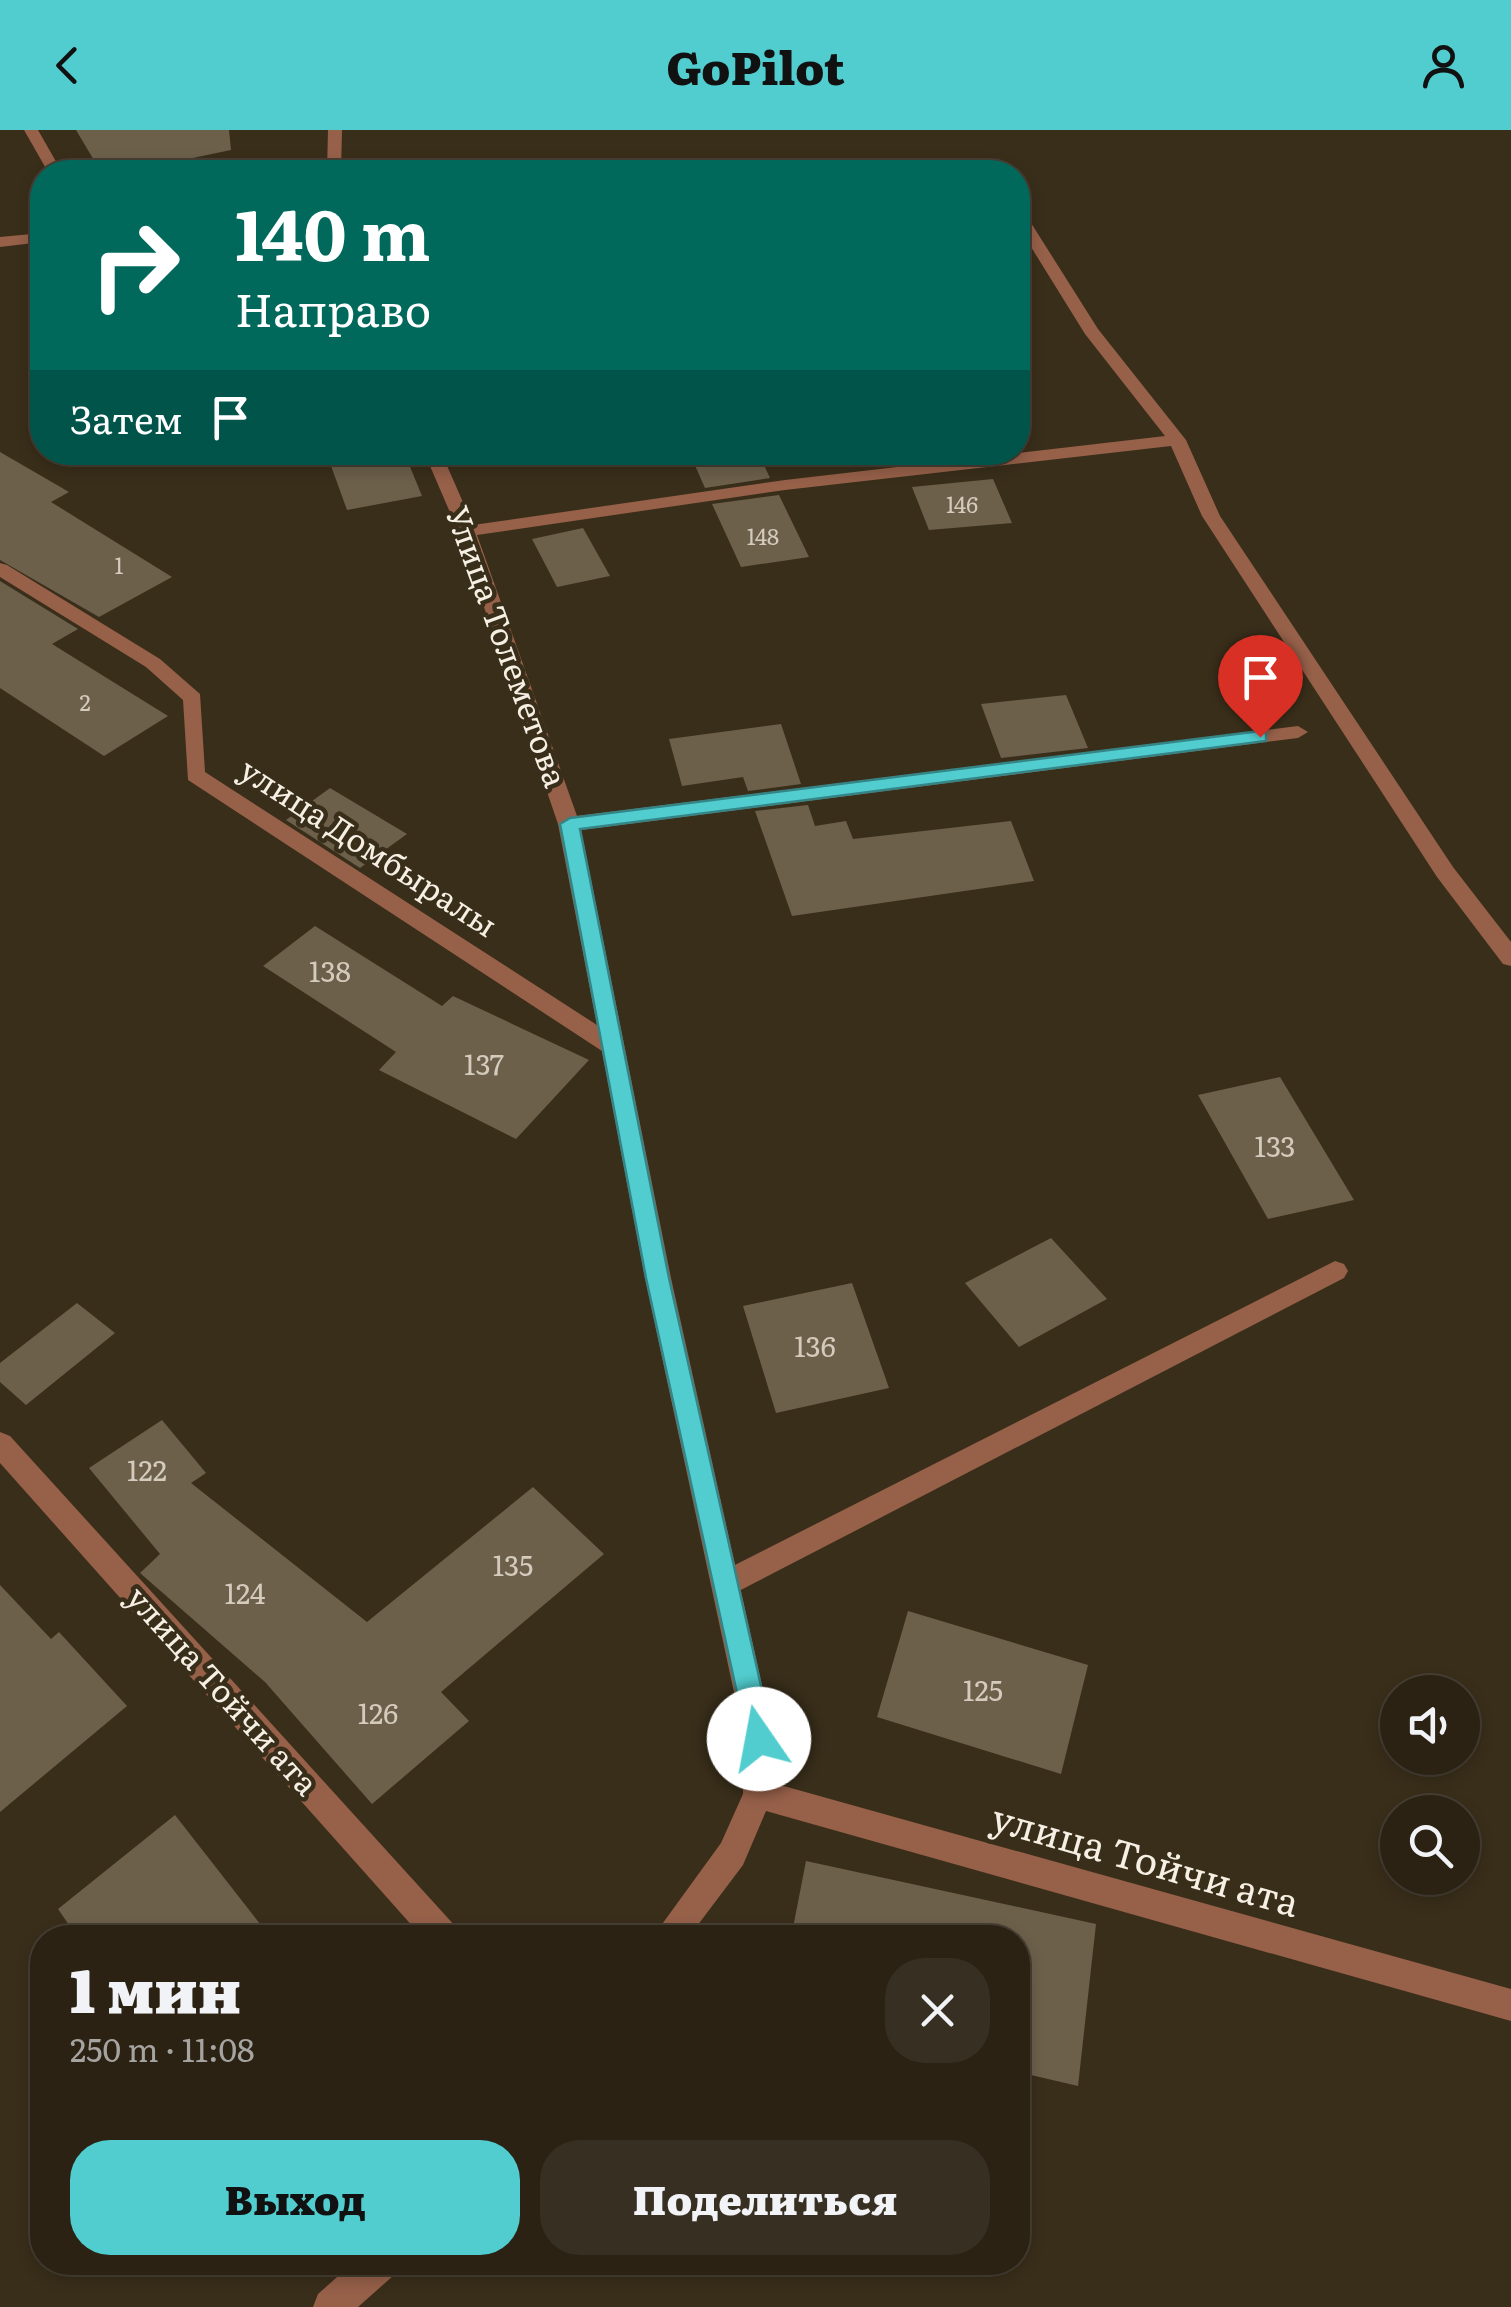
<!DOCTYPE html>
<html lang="ru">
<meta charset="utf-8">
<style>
:root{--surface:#2b2214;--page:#372f22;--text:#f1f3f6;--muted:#a6a4a0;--line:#473f34;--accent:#52cdcf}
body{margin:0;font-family:Literata,serif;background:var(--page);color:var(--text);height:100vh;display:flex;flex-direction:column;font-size:38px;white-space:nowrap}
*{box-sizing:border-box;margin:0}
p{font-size:32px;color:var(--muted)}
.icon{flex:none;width:55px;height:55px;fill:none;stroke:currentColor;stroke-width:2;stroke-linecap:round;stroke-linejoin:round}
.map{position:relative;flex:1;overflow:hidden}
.side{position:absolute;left:30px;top:1795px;width:1000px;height:350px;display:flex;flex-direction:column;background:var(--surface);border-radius:40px;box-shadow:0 5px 15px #0003,0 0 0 2px var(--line)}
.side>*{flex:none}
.banner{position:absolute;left:30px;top:30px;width:1000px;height:305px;border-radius:40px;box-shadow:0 5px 15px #0003,0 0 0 2px var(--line);background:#00695c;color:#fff;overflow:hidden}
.buttons{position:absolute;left:1380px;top:1545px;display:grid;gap:20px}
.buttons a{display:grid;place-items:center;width:100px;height:100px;border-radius:50%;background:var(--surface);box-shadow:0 5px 15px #0003,0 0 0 2px var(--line);font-size:50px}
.pin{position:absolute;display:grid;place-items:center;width:85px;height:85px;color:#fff;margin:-102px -42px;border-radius:50% 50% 50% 0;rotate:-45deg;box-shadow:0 0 10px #0007}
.pin .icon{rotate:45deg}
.me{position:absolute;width:110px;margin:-55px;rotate:348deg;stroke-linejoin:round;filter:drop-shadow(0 0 8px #0008)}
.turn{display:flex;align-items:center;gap:35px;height:210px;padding:0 40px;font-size:45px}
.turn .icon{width:130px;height:130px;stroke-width:2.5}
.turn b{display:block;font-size:70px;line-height:85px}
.then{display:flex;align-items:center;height:95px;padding:0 40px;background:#0003;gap:20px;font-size:38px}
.round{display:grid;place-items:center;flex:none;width:105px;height:105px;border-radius:40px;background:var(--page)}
.overview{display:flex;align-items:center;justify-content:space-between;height:170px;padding:0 40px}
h1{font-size:60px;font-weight:800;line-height:75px}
.action{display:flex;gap:20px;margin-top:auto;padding:20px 40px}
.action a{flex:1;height:115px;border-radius:40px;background:var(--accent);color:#111;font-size:40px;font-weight:800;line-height:115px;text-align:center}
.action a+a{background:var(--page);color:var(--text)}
header{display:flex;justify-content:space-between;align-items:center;height:130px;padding:0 40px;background:var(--accent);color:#111;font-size:45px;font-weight:800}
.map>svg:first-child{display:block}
.building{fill:#6c604b}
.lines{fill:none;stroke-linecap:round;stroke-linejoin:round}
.service{fill:#966049;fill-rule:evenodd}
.minor{fill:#966049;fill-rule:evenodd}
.route{fill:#52cdcf;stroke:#358587;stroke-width:2.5}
.labels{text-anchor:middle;stroke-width:9;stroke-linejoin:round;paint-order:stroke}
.far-number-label{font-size:22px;fill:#d4cbbd}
.number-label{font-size:28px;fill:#d4cbbd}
.street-label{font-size:32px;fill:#f6efe3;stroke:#392e1a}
.near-street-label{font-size:38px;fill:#f6efe3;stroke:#392e1a}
</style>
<header><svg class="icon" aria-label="back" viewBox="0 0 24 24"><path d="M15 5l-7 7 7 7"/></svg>GoPilot<svg class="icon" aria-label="person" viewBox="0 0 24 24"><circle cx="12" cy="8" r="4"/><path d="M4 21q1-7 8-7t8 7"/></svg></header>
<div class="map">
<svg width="1511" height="2177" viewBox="0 0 1511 2177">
<rect width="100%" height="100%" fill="#392e1a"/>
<!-- building -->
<path class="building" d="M76,0H229L231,20L159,35L163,42H101Z
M0,322L69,362L51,372L172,447L99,487L0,430Z
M326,322H404L422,366L347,380Z
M689,322H758L770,348L705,358Z
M993,349L1012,393L929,400L912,357Z
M779,365L809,427L741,437L712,374Z
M583,398L610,446L557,457L532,409Z
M0,451L78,499L52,514L168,586L104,626L0,558Z
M1066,565L1088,618L1001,628L981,574Z
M781,594L801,654L748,661L743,647L682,656L669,609Z
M330,658L407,704L360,738L286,690Z
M808,675L815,696L846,691L853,709L1011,691L1034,751L792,786L755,681Z
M315,796L442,876L453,866L589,930L516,1009L379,940L396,922L263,836Z
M1280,947L1354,1070L1268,1089L1198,965Z
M1051,1108L1107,1169L1019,1217L965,1153Z
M852,1153L889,1258L776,1283L743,1176Z
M77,1173L115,1203L26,1275L0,1252V1233Z
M162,1290L206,1343L191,1353L367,1492L533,1357L604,1424L441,1562L469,1591L372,1674L265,1552L140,1443L160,1424L89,1338Z
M0,1455L51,1509L59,1502L127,1576L0,1682Z
M908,1481L1088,1535L1061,1644L877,1587Z
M175,1685L271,1808H78L58,1779Z
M806,1731L1096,1794L1078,1956L1018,1942V1808H791Z"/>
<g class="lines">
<!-- service -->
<path class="service" d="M1335,1131L1344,1134L1348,1141L1344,1148L735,1463L725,1467L715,1463L711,1454L715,1445Z"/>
<!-- minor -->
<path class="minor" d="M24,0H38L62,42H48Z
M328,0H342L341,42H327Z
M1018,80L1026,85L1098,199L1186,310L1220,386L1453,737L1511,812V836L1503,834L1437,747L1202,386L1171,316L785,360L477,405L577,686L1298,596L1308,602L1298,608L581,700L671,1148L774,1609L773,1653L1511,1859V1891L766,1681L743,1735L688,1808H652L721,1713L743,1664L744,1609L645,1148L602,921L188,650L183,570L146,537L0,447V433L7,435L160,529L200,564L205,642L597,895L558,694L458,401L424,322H441L473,395L785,350L1165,306L1085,204L1018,96Z
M42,103V112L0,117V107Z
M0,1302L10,1306L456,1797L461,1808H423L0,1333Z
M354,2132H398L394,2145L358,2177H313L318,2164Z"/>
</g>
<!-- route -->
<path class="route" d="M1260,601L1266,603V611L580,699L669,1148L773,1609L769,1618L759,1622L749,1618L646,1148L560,694L570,688Z"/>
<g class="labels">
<!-- far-number labels -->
<g class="far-number-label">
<text x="962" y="383">146</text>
<text x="763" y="415">148</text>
<text x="119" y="444">1</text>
<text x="85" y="581">2</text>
</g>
<!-- number labels -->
<g class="number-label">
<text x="330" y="852">138</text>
<text x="484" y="945">137</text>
<text x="1275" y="1027">133</text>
<text x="815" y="1227">136</text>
<text x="147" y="1351">122</text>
<text x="513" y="1446">135</text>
<text x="245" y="1474">124</text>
<text x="983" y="1571">125</text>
<text x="378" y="1594">126</text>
</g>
<!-- street labels -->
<g class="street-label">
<text transform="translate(506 517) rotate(70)" y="11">Улица Толеметова</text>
<text transform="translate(368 718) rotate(33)" y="11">улица Домбыралы</text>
<text transform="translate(222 1561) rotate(48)" y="11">улица Тойчи ата</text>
</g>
<!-- near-street labels -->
<g class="near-street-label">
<text transform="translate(1145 1731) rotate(16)" y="13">улица Тойчи ата</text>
</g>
</g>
</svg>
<div class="buttons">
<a><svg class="icon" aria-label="sound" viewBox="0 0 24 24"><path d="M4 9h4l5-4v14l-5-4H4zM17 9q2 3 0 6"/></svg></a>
<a><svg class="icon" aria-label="search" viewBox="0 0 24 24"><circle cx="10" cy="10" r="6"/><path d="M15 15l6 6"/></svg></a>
</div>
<div class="pin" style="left:1260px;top:607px;background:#d93025"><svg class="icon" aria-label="arrive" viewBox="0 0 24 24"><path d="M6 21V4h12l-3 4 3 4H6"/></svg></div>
<svg class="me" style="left:759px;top:1609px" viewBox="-20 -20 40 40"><circle r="19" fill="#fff"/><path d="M0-13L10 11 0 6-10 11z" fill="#52cdcf"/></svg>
<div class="banner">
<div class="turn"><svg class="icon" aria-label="right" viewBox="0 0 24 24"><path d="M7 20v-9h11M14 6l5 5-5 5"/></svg><div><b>140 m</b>Направо</div></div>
<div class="then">Затем<svg class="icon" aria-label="arrive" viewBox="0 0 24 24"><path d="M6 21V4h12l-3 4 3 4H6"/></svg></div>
</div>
<section class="side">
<div class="overview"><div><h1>1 мин</h1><p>250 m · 11:08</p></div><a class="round"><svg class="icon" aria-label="close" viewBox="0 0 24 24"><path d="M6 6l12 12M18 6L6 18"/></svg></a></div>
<div class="action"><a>Выход</a><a>Поделиться</a></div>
</section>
</div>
